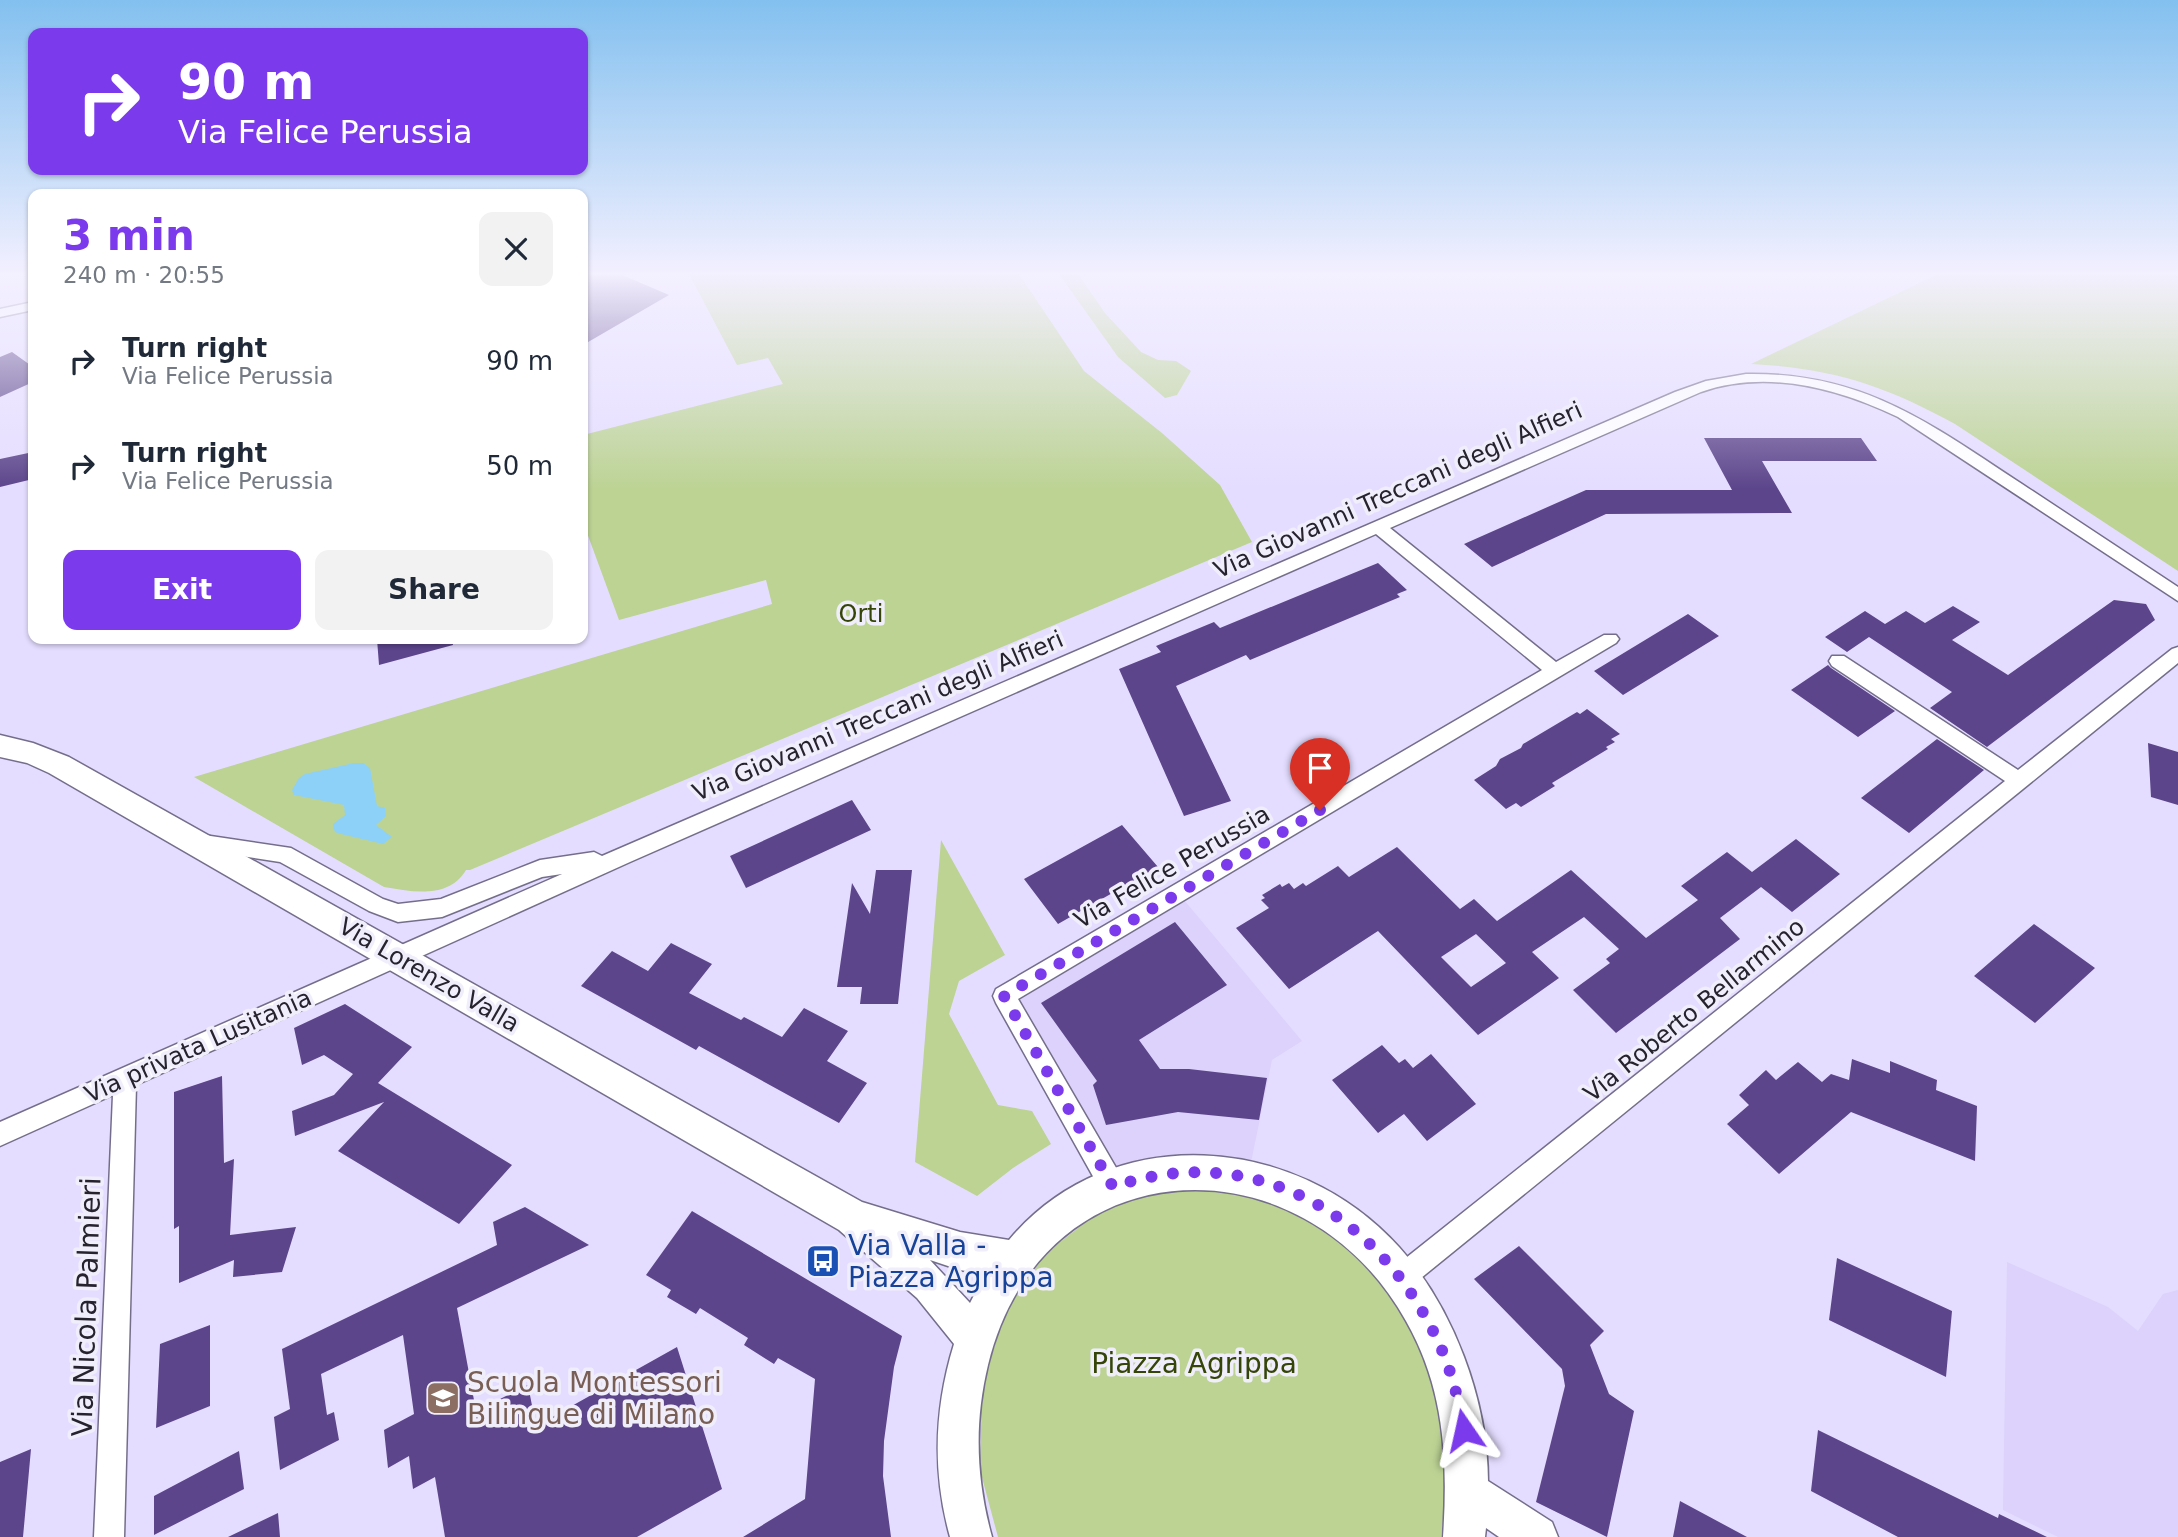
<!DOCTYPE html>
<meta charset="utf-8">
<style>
:root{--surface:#fff;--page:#f2f2f3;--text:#1f2937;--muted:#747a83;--accent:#7c3aed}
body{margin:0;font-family:"DejaVu Sans",sans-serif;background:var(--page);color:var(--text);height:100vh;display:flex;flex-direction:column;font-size:26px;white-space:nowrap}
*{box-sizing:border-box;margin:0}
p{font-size:23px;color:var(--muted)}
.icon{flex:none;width:38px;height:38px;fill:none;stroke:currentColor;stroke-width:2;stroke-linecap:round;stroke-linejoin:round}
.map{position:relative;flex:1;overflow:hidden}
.details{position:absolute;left:28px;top:189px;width:560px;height:455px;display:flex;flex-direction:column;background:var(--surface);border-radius:14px;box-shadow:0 2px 5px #0004}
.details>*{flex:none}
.hud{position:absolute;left:28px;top:28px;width:560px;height:147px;border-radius:14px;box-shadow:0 2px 5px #0004;background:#7c3aed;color:#fff;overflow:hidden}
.pin{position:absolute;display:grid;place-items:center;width:60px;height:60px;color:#fff;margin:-72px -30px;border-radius:50% 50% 50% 0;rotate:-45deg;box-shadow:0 0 7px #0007}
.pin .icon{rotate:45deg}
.me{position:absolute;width:77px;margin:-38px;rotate:349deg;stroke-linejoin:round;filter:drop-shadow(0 0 5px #0008)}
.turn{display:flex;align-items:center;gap:24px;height:147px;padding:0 35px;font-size:32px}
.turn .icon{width:91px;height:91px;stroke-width:2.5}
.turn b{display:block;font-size:49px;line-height:60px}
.round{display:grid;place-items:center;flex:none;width:74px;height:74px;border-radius:14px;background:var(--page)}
.summary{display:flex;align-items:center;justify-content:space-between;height:119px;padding:0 35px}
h1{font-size:42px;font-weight:700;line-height:52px;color:var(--accent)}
.button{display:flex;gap:14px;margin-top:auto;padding:14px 35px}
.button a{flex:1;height:80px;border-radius:14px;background:var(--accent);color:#fff;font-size:28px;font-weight:700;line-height:80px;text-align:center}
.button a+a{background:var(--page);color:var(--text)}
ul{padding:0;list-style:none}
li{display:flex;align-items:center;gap:21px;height:105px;padding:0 35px}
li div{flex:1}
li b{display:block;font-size:26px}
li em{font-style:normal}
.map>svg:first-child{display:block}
.built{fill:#dcd2fb}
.green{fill:#bcd394}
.water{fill:#8dd1f9}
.building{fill:#5c458b;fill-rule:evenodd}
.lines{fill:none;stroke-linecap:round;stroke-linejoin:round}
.street-casing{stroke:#756e8b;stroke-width:3}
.secondary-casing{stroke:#756e8b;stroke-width:3}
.street{fill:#fff;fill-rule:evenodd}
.secondary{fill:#fff;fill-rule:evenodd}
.route{stroke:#7c3aed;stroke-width:12;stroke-dasharray:0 21.6}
.labels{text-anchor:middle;stroke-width:7;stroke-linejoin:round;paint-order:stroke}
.street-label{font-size:24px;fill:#26232f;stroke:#f1eefb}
.park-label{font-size:24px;fill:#344507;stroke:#f1eefb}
.near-transit-label{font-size:28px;fill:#164399;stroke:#f1eefb;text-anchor:start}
.near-street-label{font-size:28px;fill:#26232f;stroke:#f1eefb}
.near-park-label{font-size:28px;fill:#344507;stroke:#f1eefb}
.near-education-label{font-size:28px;fill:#785e54;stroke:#f1eefb;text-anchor:start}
</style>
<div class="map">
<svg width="2178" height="1537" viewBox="0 0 2178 1537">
<rect width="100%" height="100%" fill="#e5ddff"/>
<!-- built -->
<path class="built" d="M1179,894L1302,1041L1272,1060L1248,1177L1113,1187L1004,996Z
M2007,1262L2108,1307L2138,1331L2163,1294L2178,1290V1537H2058L2003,1510Z"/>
<!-- green -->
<path class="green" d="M689,274H1019L1084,371L1162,433L1220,485L1252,542L470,870H466C449,899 413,892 384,887L194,777L772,604L766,580L619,620L583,522V435L783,384L768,358L737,365Z
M1059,274H1078L1105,313L1141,352L1158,360L1176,361L1191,371L1177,395L1165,398L1118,357Z
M1938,274H2178V571L1955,424C1884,385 1832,368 1751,364Z
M941,840L1005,955L959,981L949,1014L998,1105L1032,1111L1051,1144L1013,1168L977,1196L915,1162Z
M1228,1188L1293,1208L1353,1248L1402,1306L1436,1380L1450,1463L1441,1537H998L980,1470L982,1387L1005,1312L1046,1253L1100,1211L1162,1189Z"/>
<!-- water -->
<path class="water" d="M354,763H363L370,768L377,806L385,808L386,816L376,825L392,837L383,844L337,833L334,830L333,824L345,815L344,805L294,795L292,790L299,778L305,774Z"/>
<!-- building -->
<path class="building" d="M583,274H620L669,295L583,345Z
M12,352L33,367V382L0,397V357Z
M1704,438H1861L1877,461H1762L1792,513L1606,514L1492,567L1464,544L1586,490H1732Z
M33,452V479L0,487V459Z
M1378,563L1407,590L1397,594L1400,597L1250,660L1246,655L1176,686L1231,801L1184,816L1119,669L1161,652L1156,646L1214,622L1220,628Z
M2114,600L2146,604L2155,620L1987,747L1930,708L1952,692L1869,637L1847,652L1825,637L1865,611L1885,624L1906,611L1925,623L1953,606L1980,622L1952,640L2008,675Z
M1688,614L1719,636L1623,695L1594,671Z
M377,639H452L453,645L379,665Z
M1828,665L1831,668L1895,711L1858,737L1791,690Z
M1587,709L1620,734L1611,739L1615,742L1606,747L1608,749L1552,783L1555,786L1521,807L1516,803L1506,809L1474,780L1496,766L1500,759L1521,748L1523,744L1577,712L1580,714Z
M1937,739L1984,770L1909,833L1861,798Z
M2148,743L2178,752V805L2151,797Z
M852,800L871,830L746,888L730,856Z
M1122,825L1158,867L1058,924L1024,879Z
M1796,839L1840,874L1792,912L1761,887L1720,918L1740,939L1616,1033L1573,990L1610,963L1606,959L1619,949L1584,917L1532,952L1559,978L1478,1035L1378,931L1289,989L1236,928L1269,908L1261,900L1265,898L1262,895L1280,884L1282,887L1289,883L1294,889L1303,883L1306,886L1338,866L1349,877L1397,847L1460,909L1474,899L1497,921L1571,870L1646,938L1698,900L1681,886L1727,852L1752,872ZM1476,934L1506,963L1471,987L1441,957Z
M876,870H912L898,1004H860L862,987H837L852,883L870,914Z
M1175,922L1227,985L1139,1040L1160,1069H1189L1267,1078L1259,1120L1178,1112L1106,1125L1093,1085L1097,1081L1041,1003Z
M2034,924L2095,968L2035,1023L1974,976Z
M671,943L712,964L689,993L741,1020L744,1017L782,1037L804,1008L848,1031L827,1061L867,1083L839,1123L699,1046L696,1050L581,986L612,951L648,971Z
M345,1004L412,1047L378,1083L512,1165L459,1224L338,1151L384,1102L295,1136L292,1111L334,1095L353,1074L324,1055L302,1065L294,1028Z
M1382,1045L1399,1063L1405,1059L1413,1068L1431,1054L1476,1104L1427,1141L1404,1114L1378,1133L1332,1080Z
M1852,1059L1890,1073V1061L1937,1080L1936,1090L1977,1106L1975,1161L1851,1112L1779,1174L1727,1124L1749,1105L1739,1095L1766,1070L1776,1080L1798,1062L1822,1082L1831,1074L1849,1080Z
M222,1076L224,1163L234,1159L230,1235L296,1227L282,1272L233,1277L234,1260L179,1283V1226L174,1229V1092Z
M525,1207L589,1245L457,1308L476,1411L528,1385L536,1426L677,1347L722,1489L637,1537H445L435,1477L413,1489L409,1456L388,1468L384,1430L414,1414L403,1335L321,1374L327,1415L334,1412L339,1440L280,1470L274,1417L290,1409L282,1349L497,1245L493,1222Z
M692,1211L902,1336L894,1367L884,1441L883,1476L891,1537H743L805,1499L815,1379L778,1358L774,1364L744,1345L748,1338L700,1308L696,1314L667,1297L671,1290L646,1275Z
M1519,1246L1604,1331L1590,1345L1609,1394L1634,1411L1607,1537L1536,1502L1565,1386L1562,1369L1474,1279Z
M1837,1258L1952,1311L1946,1377L1829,1320Z
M210,1325V1406L156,1428L160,1344Z
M1818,1430L1998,1518L1999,1514L2047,1537H1898L1811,1491Z
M31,1449L23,1537H0V1462Z
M239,1451L244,1489L154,1535V1496Z
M1680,1501L1747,1537H1673Z
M278,1513L280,1537H228Z"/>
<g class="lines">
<!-- street casing -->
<g class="street-casing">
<path id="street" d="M33,302V310L0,317V309Z
M1746,374C1863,372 1929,423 2022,484C2074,518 2126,553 2178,587V601L1898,417C1837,388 1767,369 1701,392L1390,528L1556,662L1604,635H1616L1619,639L1616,643L1018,999L1122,1178L1125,1187L1122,1196L1113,1199L1104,1196L996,1003L993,996L996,989L1542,670L1376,534L630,862L136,1085L124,1537H94L113,1095L0,1146V1122L562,874L542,877L442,917L398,922L369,911L280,862L197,849L194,843L197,837L204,835L291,848L383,899L398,904L441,899L540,860L594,852L602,856L1675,392L1706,381Z
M2178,647V663L1410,1287L1401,1291L1392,1287L1388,1278L1392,1269L2005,781L1832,666L1829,661L1832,656H1844L2018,770L2172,649Z"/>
</g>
<!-- secondary casing -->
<g class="secondary-casing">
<path id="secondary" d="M0,735L33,743L69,757L862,1202L960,1232L1009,1240C1111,1118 1297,1134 1399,1247C1453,1307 1488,1400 1488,1481L1552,1522L1558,1537H1499L1486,1528L1485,1537H1443C1448,1461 1445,1389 1406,1321C1302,1135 1041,1145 988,1365C974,1423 976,1479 992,1537H950C932,1472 934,1409 954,1344L917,1298L839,1230L49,773L27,763L0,757ZM930,1260L960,1270L985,1274L970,1303Z"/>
</g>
<!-- street -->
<use href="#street" class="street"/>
<!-- secondary -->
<use href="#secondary" class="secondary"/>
</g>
<!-- sky -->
<linearGradient id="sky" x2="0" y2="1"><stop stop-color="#83c0ef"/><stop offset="0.56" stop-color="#f3f0ff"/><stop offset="1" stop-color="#f3f0ff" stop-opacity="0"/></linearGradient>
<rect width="2178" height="489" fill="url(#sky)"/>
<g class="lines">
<!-- route -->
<path class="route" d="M1320,810L1004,996L1113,1187C1246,1141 1370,1207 1432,1329C1449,1361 1458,1396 1464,1430"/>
</g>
<!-- icons -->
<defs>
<g id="bus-square" transform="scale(1.75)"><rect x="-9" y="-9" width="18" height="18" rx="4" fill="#1a4fb4" stroke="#f1eefb"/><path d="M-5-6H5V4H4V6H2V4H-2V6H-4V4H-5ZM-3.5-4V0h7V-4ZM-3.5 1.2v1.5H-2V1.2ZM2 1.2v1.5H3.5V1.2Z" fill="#fff"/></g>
<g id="school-square" transform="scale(1.75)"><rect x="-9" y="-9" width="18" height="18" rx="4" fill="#8d6e63" stroke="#f1eefb"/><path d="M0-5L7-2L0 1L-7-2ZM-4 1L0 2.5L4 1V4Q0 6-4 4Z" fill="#fff"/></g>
</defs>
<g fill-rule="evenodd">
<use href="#bus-square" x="823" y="1261"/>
<use href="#school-square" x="443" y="1398"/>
</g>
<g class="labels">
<!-- street labels -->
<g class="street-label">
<text transform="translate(1398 490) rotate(-24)" y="8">Via Giovanni Treccani degli Alfieri</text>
<text transform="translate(878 716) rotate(-23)" y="8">Via Giovanni Treccani degli Alfieri</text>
<text transform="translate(1172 867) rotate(-30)" y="8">Via Felice Perussia</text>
<text transform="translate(429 975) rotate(30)" y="8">Via Lorenzo Valla</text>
<text transform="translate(1694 1010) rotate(-39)" y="8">Via Roberto Bellarmino</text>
<text transform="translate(198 1046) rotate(-24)" y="8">Via privata Lusitania</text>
</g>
<!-- park labels -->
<g class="park-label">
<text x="861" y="622">Orti</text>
</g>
<!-- near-transit labels -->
<g class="near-transit-label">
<text x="848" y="1255">Via Valla -<tspan x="848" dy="32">Piazza Agrippa</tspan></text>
</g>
<!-- near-street labels -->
<g class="near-street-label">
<text transform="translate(86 1307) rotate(-88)" y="10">Via Nicola Palmieri</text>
</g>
<!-- near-park labels -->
<g class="near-park-label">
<text x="1194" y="1373">Piazza Agrippa</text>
</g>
<!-- near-education labels -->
<g class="near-education-label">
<text x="467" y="1392">Scuola Montessori<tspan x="467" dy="32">Bilingue di Milano</tspan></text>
</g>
</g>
</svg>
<div class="pin" style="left:1320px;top:810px;background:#d93025"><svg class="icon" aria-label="arrive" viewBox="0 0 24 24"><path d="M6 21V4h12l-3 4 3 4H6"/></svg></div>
<svg class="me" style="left:1464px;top:1430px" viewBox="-20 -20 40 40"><path d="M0-17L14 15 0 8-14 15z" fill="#7c3aed" stroke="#fff" stroke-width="4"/></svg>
<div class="hud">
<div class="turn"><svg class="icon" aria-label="right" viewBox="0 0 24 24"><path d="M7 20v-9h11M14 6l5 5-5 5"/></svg><div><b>90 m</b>Via Felice Perussia</div></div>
</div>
<section class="details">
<div class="summary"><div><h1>3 min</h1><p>240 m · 20:55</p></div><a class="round"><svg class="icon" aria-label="close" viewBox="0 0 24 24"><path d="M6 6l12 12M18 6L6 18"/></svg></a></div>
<ul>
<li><svg class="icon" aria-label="right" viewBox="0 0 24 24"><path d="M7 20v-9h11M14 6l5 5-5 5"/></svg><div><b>Turn right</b><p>Via Felice Perussia</p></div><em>90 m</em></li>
<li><svg class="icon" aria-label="right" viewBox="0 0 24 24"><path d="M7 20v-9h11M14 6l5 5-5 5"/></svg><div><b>Turn right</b><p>Via Felice Perussia</p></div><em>50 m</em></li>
</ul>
<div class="button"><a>Exit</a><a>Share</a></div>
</section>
</div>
